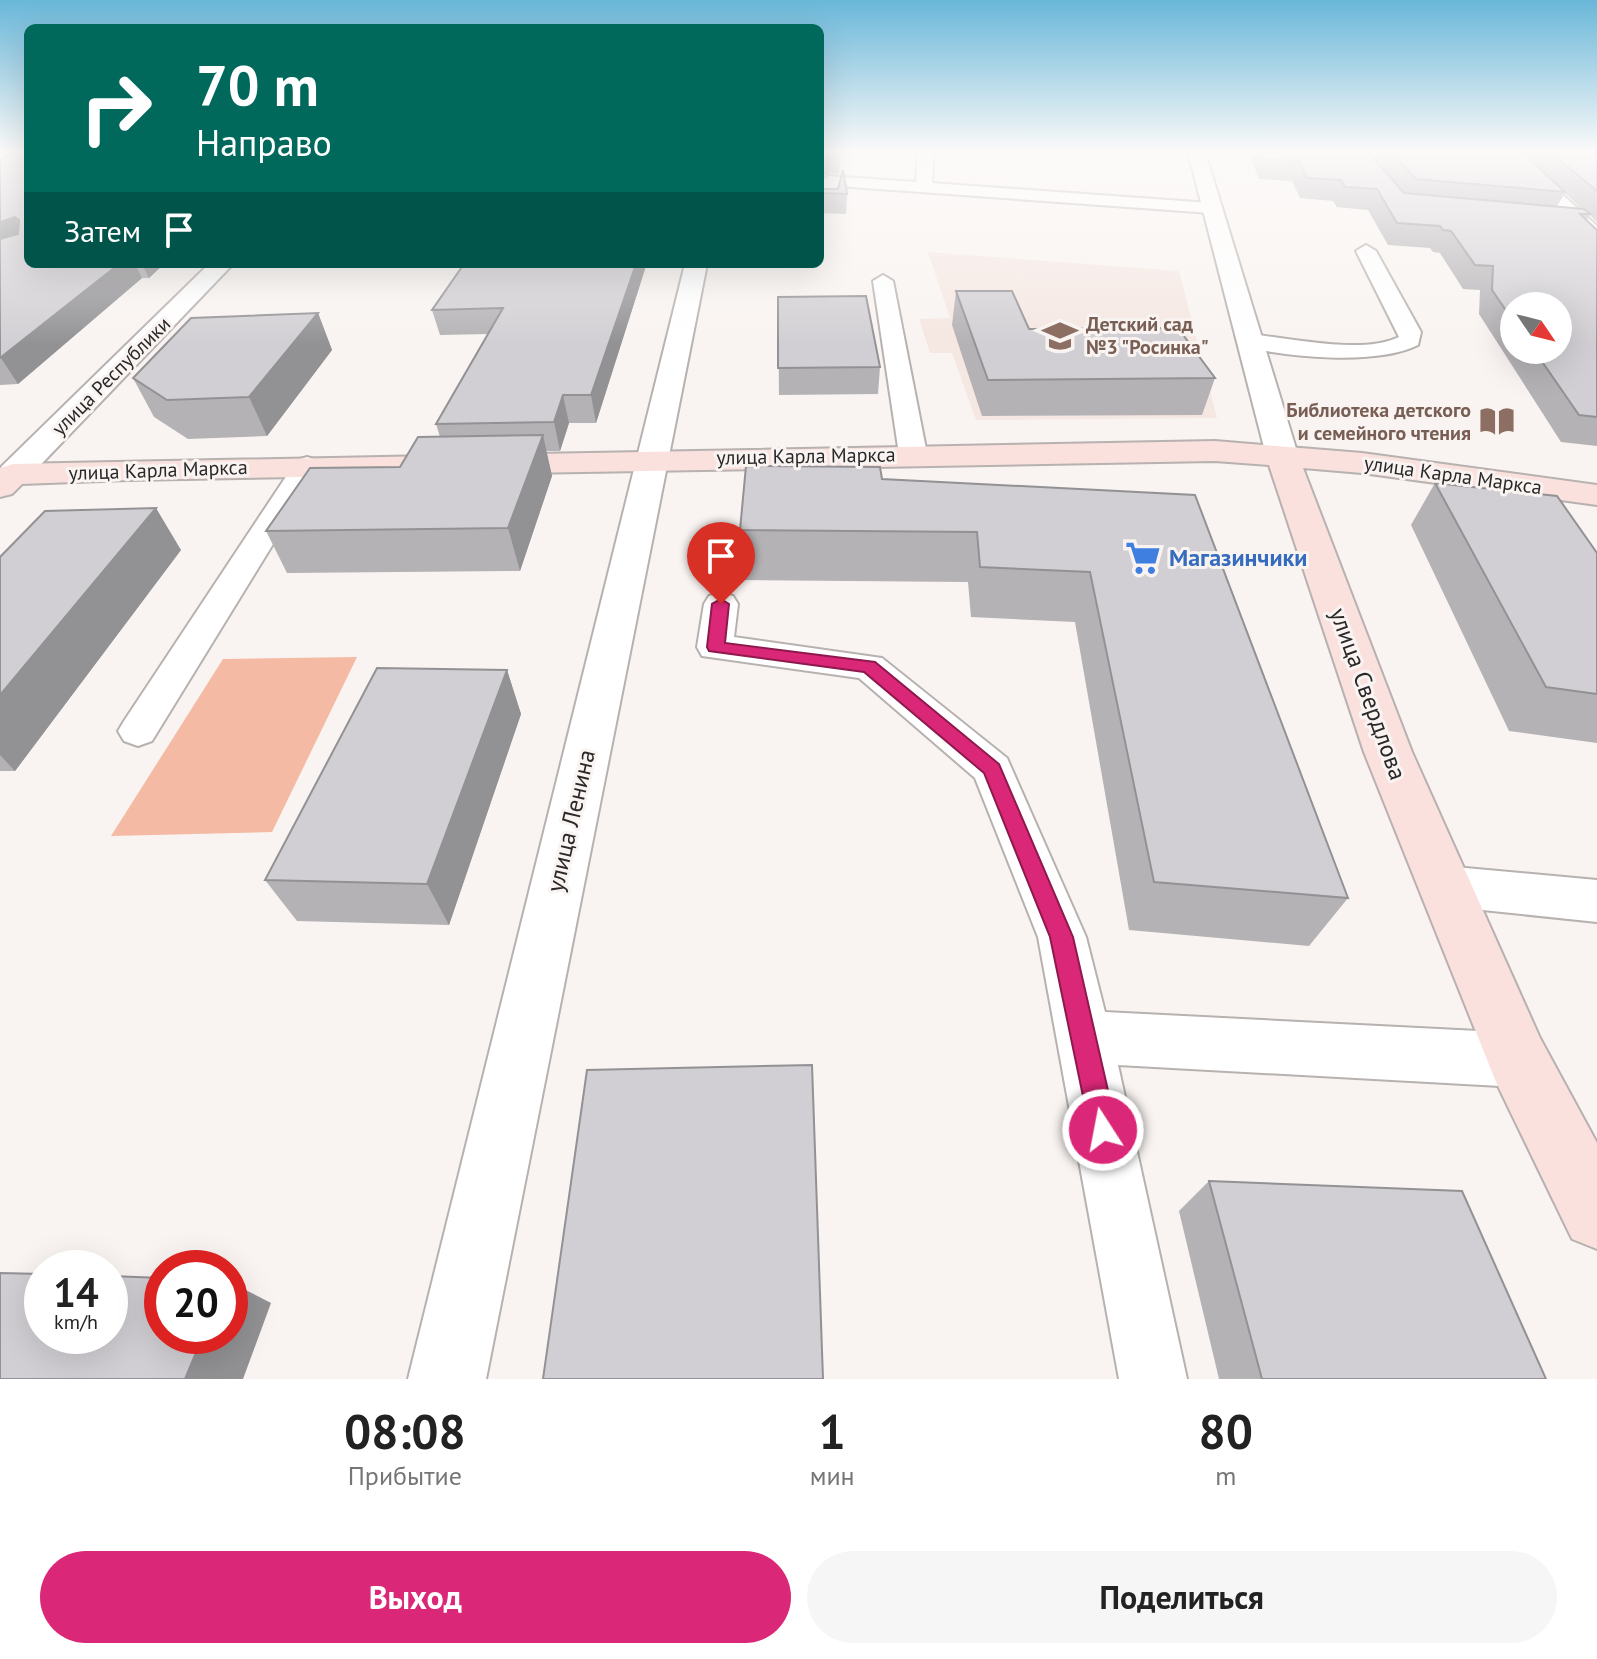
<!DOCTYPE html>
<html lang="ru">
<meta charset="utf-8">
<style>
:root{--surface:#fff;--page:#f6f6f6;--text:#222;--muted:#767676;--accent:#db2777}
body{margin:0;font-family:"PT Sans",sans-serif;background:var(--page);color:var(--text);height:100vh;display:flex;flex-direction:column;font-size:30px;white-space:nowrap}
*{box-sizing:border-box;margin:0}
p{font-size:26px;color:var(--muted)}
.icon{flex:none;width:44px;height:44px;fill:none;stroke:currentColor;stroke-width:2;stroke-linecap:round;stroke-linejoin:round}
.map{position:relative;height:1379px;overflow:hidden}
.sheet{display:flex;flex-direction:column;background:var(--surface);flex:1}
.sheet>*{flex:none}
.hud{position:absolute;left:24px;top:24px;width:800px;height:244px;border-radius:12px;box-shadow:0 8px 32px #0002;background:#00695c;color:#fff;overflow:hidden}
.needle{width:52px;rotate:125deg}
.fabs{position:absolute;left:1500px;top:292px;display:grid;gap:16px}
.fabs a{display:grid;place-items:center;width:72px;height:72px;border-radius:50%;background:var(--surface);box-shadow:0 8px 32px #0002;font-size:40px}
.speed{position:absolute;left:24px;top:1250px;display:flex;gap:16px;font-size:40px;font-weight:700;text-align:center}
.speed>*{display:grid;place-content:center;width:104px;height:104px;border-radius:50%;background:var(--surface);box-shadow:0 8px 32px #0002;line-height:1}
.speed small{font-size:20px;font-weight:400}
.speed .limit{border:12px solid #d22;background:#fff;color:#111}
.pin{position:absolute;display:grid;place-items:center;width:68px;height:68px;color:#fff;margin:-82px -34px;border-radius:50% 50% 50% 0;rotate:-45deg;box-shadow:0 0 8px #0007}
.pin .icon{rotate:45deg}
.me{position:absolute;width:88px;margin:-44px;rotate:349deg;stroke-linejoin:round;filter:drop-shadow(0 0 6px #0008)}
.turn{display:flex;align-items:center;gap:28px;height:168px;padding:0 40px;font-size:36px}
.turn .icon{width:104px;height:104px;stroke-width:2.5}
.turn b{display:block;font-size:56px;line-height:68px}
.then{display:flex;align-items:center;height:76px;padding:0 40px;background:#0003;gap:16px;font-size:30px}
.eta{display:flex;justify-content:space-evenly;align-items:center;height:136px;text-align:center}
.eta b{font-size:48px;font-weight:600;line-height:56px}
.button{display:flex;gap:16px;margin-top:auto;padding:16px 40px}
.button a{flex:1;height:92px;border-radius:48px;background:var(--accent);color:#fff;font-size:32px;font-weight:600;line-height:92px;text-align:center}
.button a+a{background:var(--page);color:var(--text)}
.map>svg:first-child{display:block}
.built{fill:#f5e7e2}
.green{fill:#f4baa3}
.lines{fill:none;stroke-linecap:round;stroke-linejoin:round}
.lane-casing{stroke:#b7b1af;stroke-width:4}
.street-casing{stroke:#b7b1af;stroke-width:4}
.secondary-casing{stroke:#b7b1af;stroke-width:4}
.lane{fill:#fff;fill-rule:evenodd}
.street{fill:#fff;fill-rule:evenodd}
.secondary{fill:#fae1dd;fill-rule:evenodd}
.wall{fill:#b4b2b5;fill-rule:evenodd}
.shaded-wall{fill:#929194}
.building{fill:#d1cfd3;stroke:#929194;stroke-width:2}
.route{fill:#db2777;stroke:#8e194d;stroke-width:2}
.labels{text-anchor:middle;stroke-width:6;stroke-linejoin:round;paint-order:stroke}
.far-education-label{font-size:20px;font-weight:bold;fill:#785e54;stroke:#f9f4f1;text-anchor:start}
.far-street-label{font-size:20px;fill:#2a2828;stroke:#f9f4f1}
.shop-label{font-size:24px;font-weight:bold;fill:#366cbe;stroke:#f9f4f1;text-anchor:start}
.street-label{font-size:24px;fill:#2a2828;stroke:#f9f4f1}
</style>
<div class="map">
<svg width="1597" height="1379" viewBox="0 0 1597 1379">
<rect width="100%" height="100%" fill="#f9f4f1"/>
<!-- built -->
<path class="built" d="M928,252L1179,271L1217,418L976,420L952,353H930L919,319L950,318Z"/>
<!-- green -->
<path class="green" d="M357,657L272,832L111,836L223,659Z"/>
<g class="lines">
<!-- lane casing -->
<g class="lane-casing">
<path id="lane" d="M918,152H934L932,183L1211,203L1220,208L1211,213L837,186L835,207H823L821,181L829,176L916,182Z
M1366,245L1376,251L1421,332L1418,345C1376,366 1287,357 1241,346L1237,341L1241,336L1249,334C1290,338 1362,355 1399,337L1356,251Z
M883,275L893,281L927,454L923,460L913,462L903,460L899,454L873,281Z
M307,457L317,460L321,466L152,741L138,746L124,741L118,731L124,721L297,460Z
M721,593L733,596L738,604L734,637L882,658L1007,758L1086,937L1105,1012L1518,1033L1537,1041L1545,1060L1537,1079L1518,1087L1118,1065L1187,1379H1119L1038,937L975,778L859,678L702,656L697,647L704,604L709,596Z
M1444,866L1597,880V922L1444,906L1428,900L1421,886L1428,872Z"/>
</g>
<!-- street casing -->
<g class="street-casing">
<path id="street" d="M1188,152H1205L1298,455L1293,462L1282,465L1271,462L1266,455Z
M1497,152H1515L1597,226V244L1589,243Z
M209,264H233L25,481L13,484L1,481V467Z
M685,264H707L486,1379H408Z"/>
</g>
<!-- secondary casing -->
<g class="secondary-casing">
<path id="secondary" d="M1215,441L1362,453L1597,485V505L1362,473L1303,468L1412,752L1540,1038L1597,1143V1249L1572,1239L1496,1082L1364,752L1269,465L1215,461L128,480L22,484L12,494L0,497V468L13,464Z"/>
</g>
<!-- lane -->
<use href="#lane" class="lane"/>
<!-- street -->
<use href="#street" class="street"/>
<!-- secondary -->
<use href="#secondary" class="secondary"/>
</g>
<!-- wall -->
<path class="wall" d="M15,152L28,264H164L149,278H142L18,384L0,385V160Z
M820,152L840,155L839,174L829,173L821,178V189L847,194L846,214L820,213Z
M1248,152H1597V222L1590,215L1587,220L1597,230V446L1561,442L1479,314L1480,290L1463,289L1440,253L1433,252L1430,248L1388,245L1368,210L1337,207L1333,201L1300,198L1292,181L1259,179ZM1565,193L1582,209L1557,206ZM1514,306L1558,350H1514Z
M645,269L596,423H569L560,451H546L552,476L520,571L287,573L266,531L400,467L440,437L436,424L488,334L440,335L432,310Z
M956,291L1029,329L1215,378L1202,415L982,416L952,325Z
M778,297L880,367L878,394L779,395Z
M318,313L332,350L267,436L188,439L154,417L133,378Z
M882,479L1195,495L1348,898L1309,946L1129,930L1075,622L971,617L968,582L742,580L740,530Z
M1435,483L1597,553V743L1509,731L1411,525Z
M181,550L15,771H0V557Z
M507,670L521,714L449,925L297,921L265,880Z
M1209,1181L1546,1379H1219L1179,1211Z"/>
<!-- shaded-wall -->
<path class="shaded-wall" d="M830,154L829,173L820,178V159Z
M15,217L27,239L0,247V222Z
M119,264H135L142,278L18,384L1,358Z
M142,264H164L149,278Z
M636,264H645V269L596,423L591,395Z
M318,313L332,350L267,436L249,397Z
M563,395L569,423L560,451L554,422Z
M543,435L552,476L520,571L508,528Z
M156,508L181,550L15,771L0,755V695Z
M507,670L521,714L449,925L427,884Z
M230,1282L271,1303L243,1379H185L203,1336H230Z"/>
<!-- building -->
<path class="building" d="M15,152H28V264H119L0,358V239L18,234L19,220L15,217L0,222V160Z
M820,152H839L840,155L830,154L820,159Z
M1262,152H1368L1404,193L1584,209L1590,214H1580L1597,230V417L1579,415L1534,350H1558V306H1514V322L1492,290L1493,266L1475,265L1451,231L1443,230L1440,226L1397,223L1377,189L1345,187L1341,180L1307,178L1299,161L1265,159Z
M1391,152H1522L1565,192L1416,179Z
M1550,152H1597V191Z
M820,165L821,189H838L843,170L847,194L820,193Z
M464,264H510L512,266H526L528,264H636L591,395H563L554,422L436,424L503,308L432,310Z
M956,291H1012L1029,329L1178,328L1215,378L988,380Z
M866,296L880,367L778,368V297Z
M318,313L249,397L167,400L133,378L191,318Z
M543,435L508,528L266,531L310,468L400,467L418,437Z
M746,466L880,467L882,479L1195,495L1348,898L1154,882L1090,572L980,567L977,532L740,530Z
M1435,483L1557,496L1597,553V694L1546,687Z
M156,508L0,695V557L45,511Z
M377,668L507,670L427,884L265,880Z
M812,1065L823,1379H543L587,1070Z
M1209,1181L1462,1191L1546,1379H1262Z
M0,1273L42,1274V1336H110V1276L162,1278V1336H203L185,1379H0Z"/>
<!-- sky -->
<linearGradient id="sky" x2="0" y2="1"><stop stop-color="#69b7d9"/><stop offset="0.44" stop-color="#fcfaf9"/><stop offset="1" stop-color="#fcfaf9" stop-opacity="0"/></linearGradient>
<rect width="1597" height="345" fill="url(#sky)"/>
<!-- route -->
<path class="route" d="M721,599L729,604L725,643L875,662L999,764L1073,937L1117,1130L1113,1140L1103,1144L1094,1140L1090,1130L1050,937L984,773L864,672L709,651L707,647L712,604Z"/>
<!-- icons -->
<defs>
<g id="school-bare" transform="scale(2.76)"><path d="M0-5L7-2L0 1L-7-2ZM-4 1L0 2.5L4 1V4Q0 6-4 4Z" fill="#8d6e63" stroke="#f9f4f1" stroke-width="2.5" paint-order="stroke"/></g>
<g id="library-bare" transform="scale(2.76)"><path d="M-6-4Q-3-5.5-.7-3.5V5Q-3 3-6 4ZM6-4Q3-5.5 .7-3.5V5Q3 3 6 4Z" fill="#8d6e63" stroke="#f9f4f1" stroke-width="2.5" paint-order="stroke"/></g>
<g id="supermarket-bare" transform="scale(2.76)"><path d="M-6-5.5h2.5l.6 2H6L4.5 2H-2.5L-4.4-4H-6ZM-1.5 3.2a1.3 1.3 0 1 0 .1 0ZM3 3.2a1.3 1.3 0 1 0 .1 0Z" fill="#3f7fe0" stroke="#f9f4f1" stroke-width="2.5" paint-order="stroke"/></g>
</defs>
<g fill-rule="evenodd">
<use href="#school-bare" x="1060" y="336"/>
<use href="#library-bare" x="1497" y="421"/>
<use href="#supermarket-bare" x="1143" y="558"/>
</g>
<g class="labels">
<!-- far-education labels -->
<g class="far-education-label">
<text x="1086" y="331">Детский сад<tspan x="1086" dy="23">№3 "Росинка"</tspan></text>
<text x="1471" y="417" text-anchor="end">Библиотека детского<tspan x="1471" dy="23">и семейного чтения</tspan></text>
</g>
<!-- far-street labels -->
<g class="far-street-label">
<text transform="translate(111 376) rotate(-45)" y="7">улица Республики</text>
<text transform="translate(806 456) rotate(-1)" y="7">улица Карла Маркса</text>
<text transform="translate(158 470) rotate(-2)" y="7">улица Карла Маркса</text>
<text transform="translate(1453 475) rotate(8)" y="7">улица Карла Маркса</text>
</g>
<!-- shop labels -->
<g class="shop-label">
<text x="1169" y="566">Магазинчики</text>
</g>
<!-- street labels -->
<g class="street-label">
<text transform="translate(1368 694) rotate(70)" y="8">улица Свердлова</text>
<text transform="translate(571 821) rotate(-77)" y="8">улица Ленина</text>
</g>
</g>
</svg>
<div class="fabs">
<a><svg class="needle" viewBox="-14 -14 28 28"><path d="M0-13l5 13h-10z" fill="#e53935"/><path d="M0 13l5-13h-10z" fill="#767676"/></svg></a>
</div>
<div class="speed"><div>14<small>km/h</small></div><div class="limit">20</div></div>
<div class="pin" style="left:721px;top:604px;background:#d93025"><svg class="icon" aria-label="arrive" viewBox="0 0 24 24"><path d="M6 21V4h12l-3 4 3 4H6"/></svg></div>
<svg class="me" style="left:1103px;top:1130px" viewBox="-20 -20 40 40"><circle r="17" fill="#db2777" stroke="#fff" stroke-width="3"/><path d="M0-11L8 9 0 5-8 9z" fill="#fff"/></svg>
<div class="hud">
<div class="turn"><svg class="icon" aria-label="right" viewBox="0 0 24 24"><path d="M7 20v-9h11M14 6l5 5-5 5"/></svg><div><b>70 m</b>Направо</div></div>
<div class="then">Затем<svg class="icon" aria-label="arrive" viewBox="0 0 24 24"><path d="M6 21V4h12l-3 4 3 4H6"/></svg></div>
</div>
</div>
<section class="sheet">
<div class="eta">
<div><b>08:08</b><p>Прибытие</p></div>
<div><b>1</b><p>мин</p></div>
<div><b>80</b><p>m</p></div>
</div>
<div class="button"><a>Выход</a><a>Поделиться</a></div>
</section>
